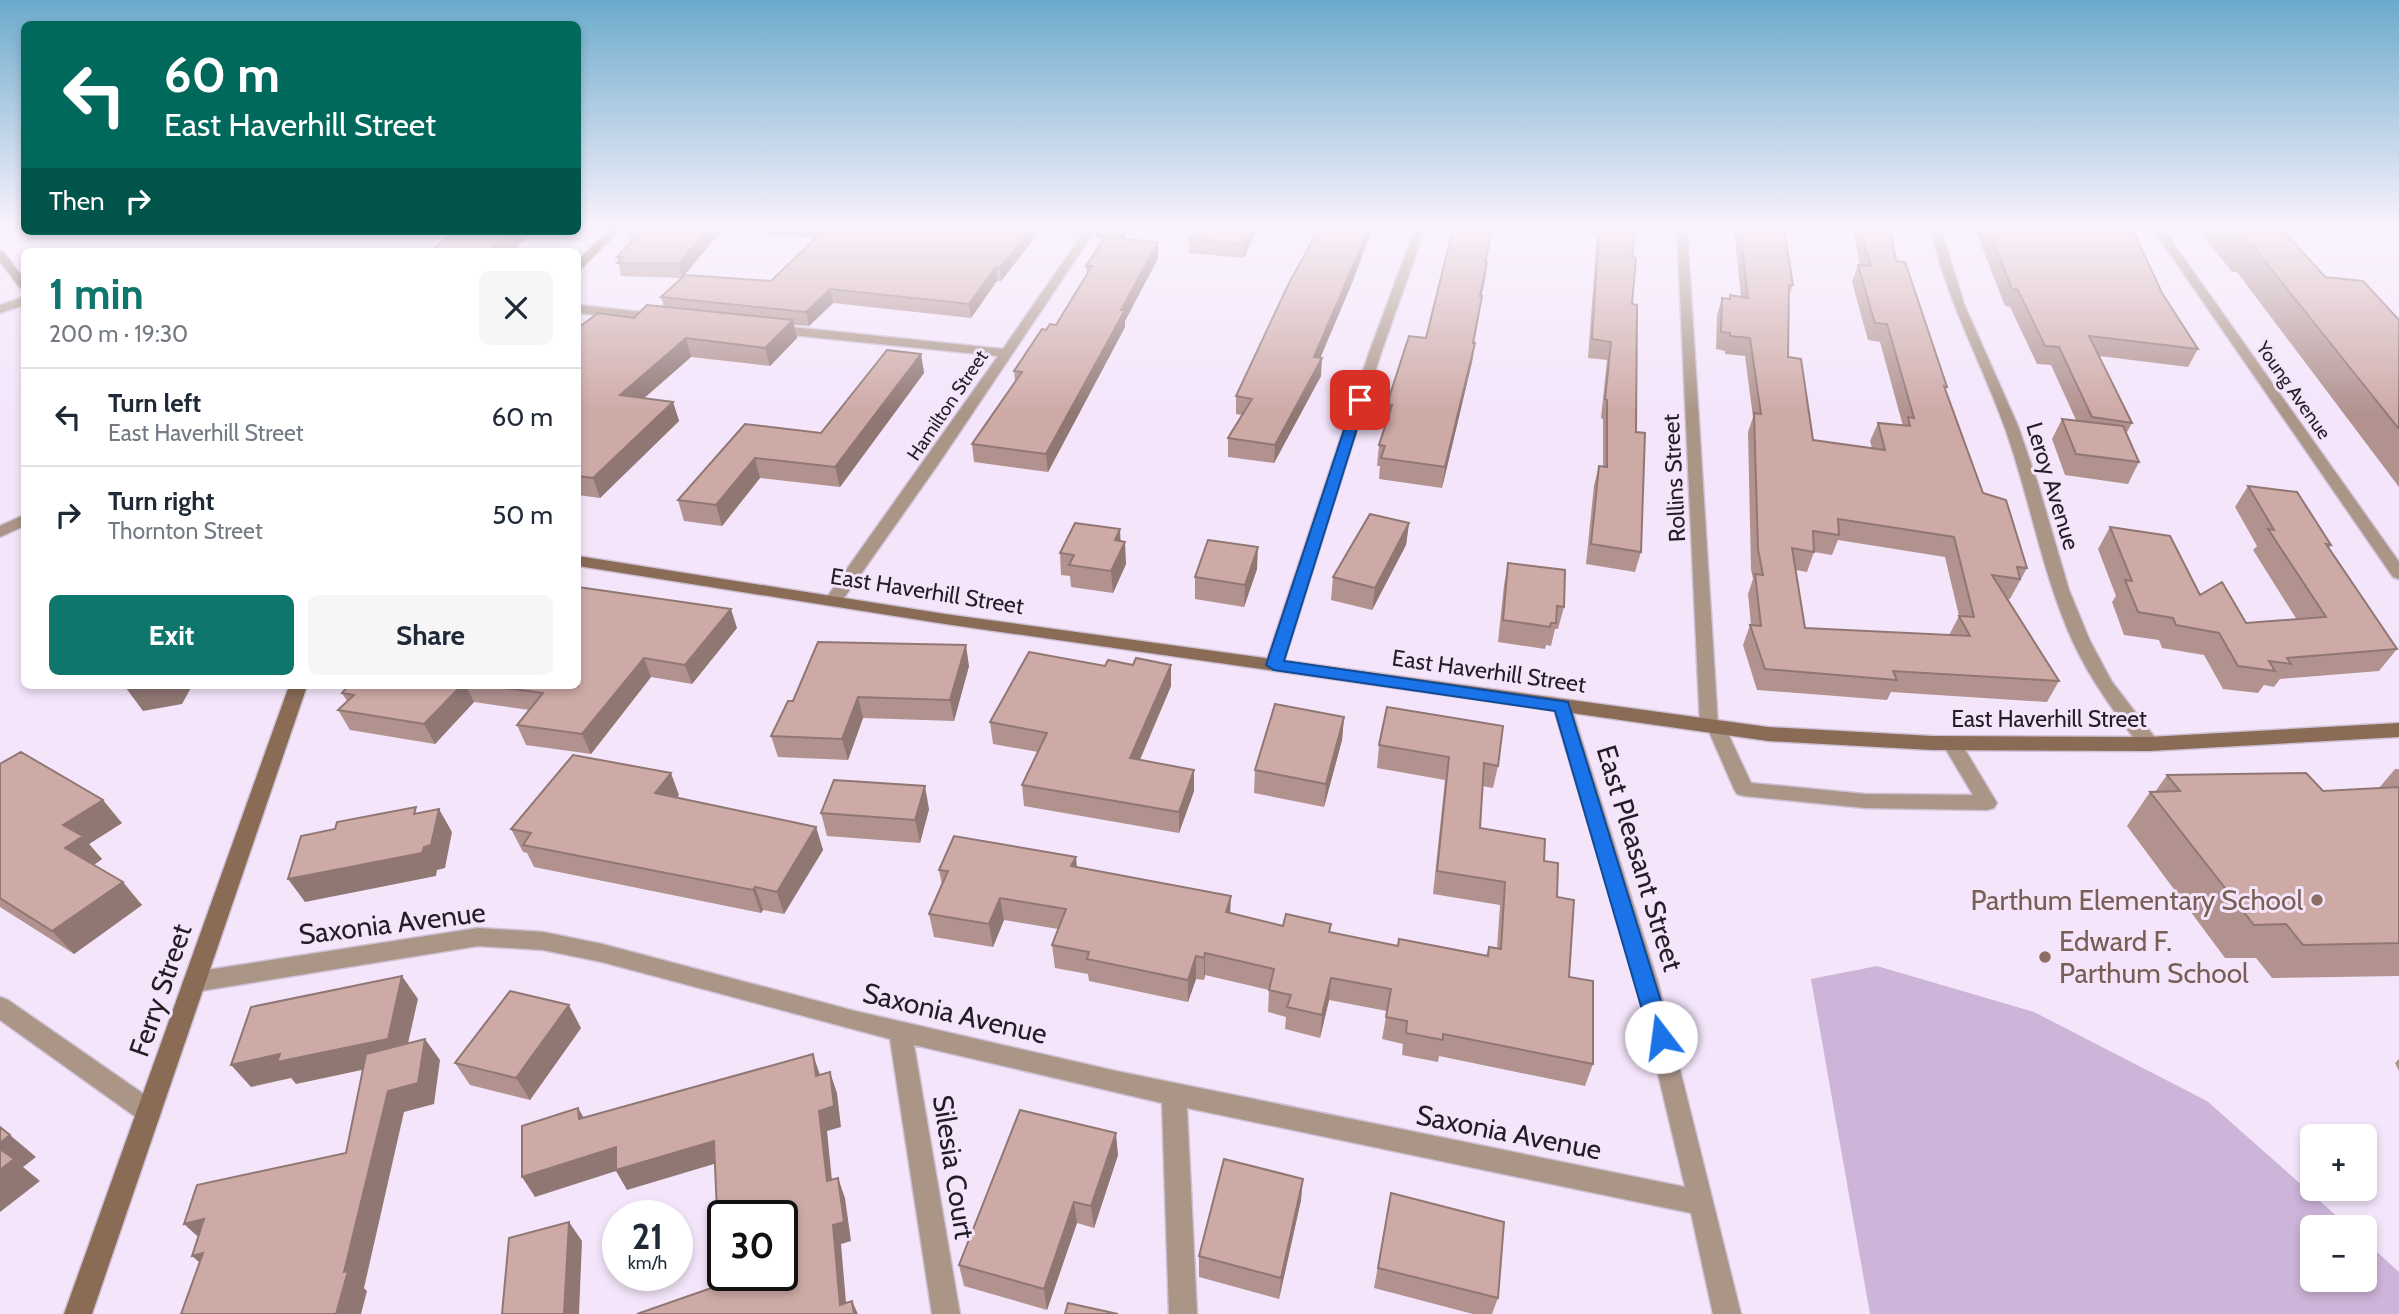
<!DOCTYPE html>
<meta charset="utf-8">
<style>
:root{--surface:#fff;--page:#f6f6f7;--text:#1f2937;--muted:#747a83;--line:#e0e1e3;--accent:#0f766e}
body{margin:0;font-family:Cabin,sans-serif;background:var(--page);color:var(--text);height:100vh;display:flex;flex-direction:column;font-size:26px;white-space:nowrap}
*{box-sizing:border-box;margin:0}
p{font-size:23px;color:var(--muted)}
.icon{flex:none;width:38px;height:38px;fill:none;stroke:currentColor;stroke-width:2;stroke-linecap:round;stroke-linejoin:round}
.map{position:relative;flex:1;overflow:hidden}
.panel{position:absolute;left:21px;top:248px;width:560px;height:441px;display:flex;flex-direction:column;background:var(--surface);border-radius:10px;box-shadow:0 4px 10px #0003}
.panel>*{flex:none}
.guide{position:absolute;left:21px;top:21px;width:560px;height:214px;border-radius:10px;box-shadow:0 4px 10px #0003;background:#00695c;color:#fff;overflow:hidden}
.controls{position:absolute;left:2300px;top:1124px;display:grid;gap:14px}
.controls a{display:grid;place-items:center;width:77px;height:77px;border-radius:10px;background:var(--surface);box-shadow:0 4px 10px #0003;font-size:35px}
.speed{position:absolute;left:602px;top:1200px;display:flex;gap:14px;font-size:35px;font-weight:700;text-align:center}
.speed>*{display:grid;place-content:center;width:91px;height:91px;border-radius:50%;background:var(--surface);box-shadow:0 4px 10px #0003;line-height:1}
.speed small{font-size:18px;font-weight:400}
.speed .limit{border:4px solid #111;border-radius:10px;background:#fff;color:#111}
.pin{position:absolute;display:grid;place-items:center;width:60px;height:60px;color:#fff;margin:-30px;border-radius:14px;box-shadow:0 4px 10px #0006}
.me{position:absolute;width:77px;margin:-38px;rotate:345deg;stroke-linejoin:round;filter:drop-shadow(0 0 5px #0008)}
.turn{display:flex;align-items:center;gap:24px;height:147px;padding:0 28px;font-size:32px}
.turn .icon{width:91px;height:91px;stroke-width:2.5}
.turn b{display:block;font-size:49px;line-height:60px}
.then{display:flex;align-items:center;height:66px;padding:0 28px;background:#0003;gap:14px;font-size:26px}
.round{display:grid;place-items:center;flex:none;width:74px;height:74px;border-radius:10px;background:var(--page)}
.summary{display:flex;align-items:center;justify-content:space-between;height:119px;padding:0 28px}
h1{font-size:42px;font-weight:800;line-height:52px;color:var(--accent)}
.button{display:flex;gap:14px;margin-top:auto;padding:14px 28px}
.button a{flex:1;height:80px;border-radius:10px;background:var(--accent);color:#fff;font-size:28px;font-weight:800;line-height:80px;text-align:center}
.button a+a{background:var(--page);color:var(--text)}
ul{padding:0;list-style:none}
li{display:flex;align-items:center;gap:21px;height:98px;padding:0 28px;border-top:2px solid var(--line)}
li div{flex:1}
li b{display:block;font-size:26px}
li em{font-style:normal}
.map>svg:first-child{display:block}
.green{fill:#cdb4d9}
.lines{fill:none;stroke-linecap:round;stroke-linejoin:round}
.lane-casing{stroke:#cfc1d5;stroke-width:3}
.street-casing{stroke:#cfc1d5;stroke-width:3}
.secondary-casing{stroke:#cfc1d5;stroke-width:3}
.lane{fill:#aa9586;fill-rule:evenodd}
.street{fill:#aa9586;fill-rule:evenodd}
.secondary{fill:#896b56;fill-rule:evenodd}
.wall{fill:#b1928f;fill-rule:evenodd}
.shaded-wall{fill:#907774}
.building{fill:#ceaaa6;stroke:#907774;stroke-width:2;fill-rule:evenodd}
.route{fill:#1a73e8;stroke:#114b97;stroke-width:2}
.education-dot{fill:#8d6e63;stroke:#f4e5fb;stroke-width:2.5}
.labels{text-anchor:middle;stroke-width:6;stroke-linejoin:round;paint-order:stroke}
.far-street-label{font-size:19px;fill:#241d27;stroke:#f4e5fb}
.street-label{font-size:23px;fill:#241d27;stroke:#f4e5fb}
.near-street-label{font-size:28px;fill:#241d27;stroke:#f4e5fb}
.near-education-label{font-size:28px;fill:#785e54;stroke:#f4e5fb;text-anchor:end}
</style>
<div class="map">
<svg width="2399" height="1314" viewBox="0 0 2399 1314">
<rect width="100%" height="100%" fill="#f4e5fb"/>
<!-- green -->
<path class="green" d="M1877,966L2034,1012L2207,1101L2349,1227H2312V1279H2364V1240L2399,1272V1314H1870L1811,979Z"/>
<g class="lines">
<!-- lane casing -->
<g class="lane-casing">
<path id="lane" d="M1716,721L1723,722L1725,727L1751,783L1865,794L1973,795L1942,743L1944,738H1958L1997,803L1994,808L1987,810L1865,808L1744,796L1737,794L1734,789L1707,727L1709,722Z"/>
</g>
<!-- street casing -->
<g class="street-casing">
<path id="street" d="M1086,229H1096L939,463L839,605H827L825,601L827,597L998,356L772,333L766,329L772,325L1003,349Z
M1415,229H1425L1381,353L1283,665L1274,671L1268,669L1265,665L1369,353Z
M1677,229H1687L1718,726L1716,731H1702L1700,726Z
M1931,229H1941L1964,304L2018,426L2038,484L2069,590L2090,641L2112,682L2156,739L2158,744L2156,749H2142C2116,714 2091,681 2073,642C2042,574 2030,498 2005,428C1981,361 1946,299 1931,229Z
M2153,229H2163L2399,562V579L2393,577Z
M24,297V305L0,313V305Z
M578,305L661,314L667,318L661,322L578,313Z
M24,515V526L0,537V526Z
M1562,700L1568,702L1571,706L1659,986L1741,1314H1713L1691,1213L1187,1108L1197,1314H1169L1162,1103L914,1045L960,1314H932L890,1039L602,962L543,950L478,946L194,992L186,989L183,982L186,975L194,972L478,928L543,932L602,944L855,1011L1116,1071L1685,1187L1637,986L1553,706L1556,702Z
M0,997L8,1000L158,1104L161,1112L158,1120L149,1123L140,1120L0,1020Z"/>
</g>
<!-- secondary casing -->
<g class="secondary-casing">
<path id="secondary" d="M610,229H621L582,268L578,269V260Z
M0,251L4,252L24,279V289L20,288L0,262Z
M578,556L945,614L1768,727L1932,736L2149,737L2399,723V737L2149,751L1932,750L1768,741L945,624L578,566Z
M289,686H307L92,1314H64Z"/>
</g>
<!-- lane -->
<use href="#lane" class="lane"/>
<!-- street -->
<use href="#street" class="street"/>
<!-- secondary -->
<use href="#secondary" class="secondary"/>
</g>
<!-- wall -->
<path class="wall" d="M629,229H907L927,230L929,229H1084L1078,235L1040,231L1001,281H997L971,318L833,303L809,326L794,325L797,338L770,366L691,357L644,398L673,402L679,421L600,498L578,495V328L634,318L664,307L661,297L682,278L621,276L617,257L630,243L626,231ZM721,231L815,238L771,281L684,275Z
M1093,229H1130L1123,239L1158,242V258L1125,321V327L1048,472L974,462L972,444L1015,382L1014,371L1046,330L1056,325L1087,274L1086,266L1104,239L1094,237Z
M1195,229H1257L1244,258L1189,253V239Z
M1319,229H1372L1352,283L1320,358L1321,376L1274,463L1228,457V438L1242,415L1236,414V396Z
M1453,229H1492L1486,262L1485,280L1481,296H1482L1479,315L1474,343H1475L1472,362L1442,488L1379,479L1380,466H1377L1379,445L1386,425L1385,424L1387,404L1426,338Z
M1590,229H1635L1632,257V304L1641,552L1635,572L1586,564L1594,485L1599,466H1603V419L1601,418L1607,360L1588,358L1597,235L1589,234Z
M1734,229H1784L1793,285L1788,298V357L1813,440L1872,448L1870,441L1878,423L1903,426L1880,342L1868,340L1852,282L1858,265H1860L1853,229H1890L1896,261L1947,387L1945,391L1983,493L2027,568L2010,599H2007L2059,681L2047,702L1891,692L1887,700L1757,690L1743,645L1750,625H1751L1748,594L1753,579L1751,569L1748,432L1753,417L1745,356L1725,354V351L1716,349L1717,315L1722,298L1729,299L1730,295L1741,297ZM1838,540L1945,557L1959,616L1949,635L1805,628L1796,570L1807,572L1814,552L1832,555Z
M1975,229H2130L2162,293L2198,349L2188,367L2099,356L2132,423L2126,434L2139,462L2128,484L2065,475L2052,439L2062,419L2076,420L2051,365L2037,364L2010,307L2005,306Z
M2198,229H2282L2325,277L2399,320V487L2237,272H2232Z
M921,354L924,373L840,487L760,478L722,526L684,521L678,500L745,424L821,433Z
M2248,486L2331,545L2329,548L2397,649L2379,671L2280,679L2274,687L2264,685L2258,693L2223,689L2204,655L2162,648L2159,640L2124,635L2112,602L2116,596L2098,549L2110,527L2200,595L2246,623L2297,620L2253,550L2257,546L2235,507Z
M1409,523L1406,545L1372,610L1331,600L1333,577Z
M1121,541L1126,564L1113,593L1071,587L1070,576L1061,575L1060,553Z
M1508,563L1564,607L1558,629H1555L1551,646L1546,645L1545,649L1498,642L1504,585Z
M1257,569L1244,607L1195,599V577Z
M578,587L737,628L692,684L651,677L591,754L526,745L517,725L529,710L474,702L435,744L350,730L338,710L347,701L342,693L348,686H578Z
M1133,665H1171V686L1140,760L1194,770V791L1179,833L1024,806L1022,785L1038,752L993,744L990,722L1105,666Z
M969,666L954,721L863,718L848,760L778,757L771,736L793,701Z
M1344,717L1342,740L1324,807L1254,793L1255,770Z
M1379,745L1498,766L1493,788L1482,786L1480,828L1544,861L1557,897L1569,977L1593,1064L1585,1086L1439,1056L1438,1062L1402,1055L1403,1044L1382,1039L1387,1011L1329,1000L1320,1038L1285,1029L1286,1017L1268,1012L1269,990L1205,975L1204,980L1196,979L1188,1002L1089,981L1088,974L1055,968L1052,945L1058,929L1004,920L993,947L934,937L929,914L942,885L939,870L1076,857V867L1231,913L1283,926L1331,932L1397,946L1486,956L1489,947L1497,948L1500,905L1433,894L1445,780L1377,768Z
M0,764L122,823L89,844L102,859L94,865L142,905L74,954L0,907Z
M2395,769H2399V976L2272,978L2256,958H2225L2127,826L2150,792H2155L2167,775L2323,791L2379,788Z
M679,795L677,798L816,827L823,850L784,914L763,910L761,913L534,867L527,853L523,852L511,829Z
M929,809L920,843L827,836L821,813Z
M581,1028L530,1100L470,1085L455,1063Z
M2399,1059V1071L2395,1063Z
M1118,1155L1094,1228L1077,1223L1047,1310L964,1286L959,1265Z
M1391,1193L1498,1298L1492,1314H1473L1374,1288Z
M1301,1200L1279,1299L1199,1277V1256Z"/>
<!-- shaded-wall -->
<path class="shaded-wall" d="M708,229H720L721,231L682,278L679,264Z
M1031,229H1040V231L1001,281L1000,268Z
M1078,229H1084L1078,235Z
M1121,229H1130L1122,241Z
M1251,229H1257L1244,258V244Z
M1368,229H1372L1352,283L1313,375L1314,357Z
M511,231H530L531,234L511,252H488Z
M1158,242V258L1125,321V327L1048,472L1046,454Z
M1487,262L1485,280L1477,315L1480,296Z
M996,267L997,281L971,318L969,304Z
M830,289L833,303L809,326L806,312Z
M793,320L797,338L770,366L765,348Z
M686,338L691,357L626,414L620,395Z
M1475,343L1472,362L1442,488L1445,467Z
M921,354L924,373L840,487L835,467Z
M1322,358L1321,376L1274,463L1275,445Z
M673,402L679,421L600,498L593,478Z
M755,458L760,478L722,526L716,505Z
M1409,523L1406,545L1372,610L1375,588Z
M1120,529L1121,550L1125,542L1126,564L1113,593L1111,571L1115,540Z
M1258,547L1257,569L1244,607L1245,585Z
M731,609L737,628L692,684L685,665Z
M966,645L969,666L954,721L950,700Z
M644,658L651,677L591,754L582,734Z
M1171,665V686L1131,780L1130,758Z
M139,686H192L182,704L143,711L126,688Z
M461,686H466L474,702L435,744L424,724Z
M858,697L863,718L848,760L842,739Z
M1344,717L1342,740L1324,807L1326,784Z
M1194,770V791L1179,833V812Z
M671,773L679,795L664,816L655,793Z
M925,786L929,809L920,843L915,820Z
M103,800L122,823L89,844L102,859L85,871L65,848L63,825Z
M439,809L452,832L445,868L437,870L436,876L305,902L288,879L424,847Z
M816,827L823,850L784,914L777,892Z
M1076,857L1078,880L1071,866Z
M123,882L142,905L74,954L52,931Z
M755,887L763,910L761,913L753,890Z
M1231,896L1230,918L1226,912Z
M1000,898L1004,920L993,947L989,924Z
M1205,953V975L1204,980V958Z
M1196,956V979L1188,1002V980Z
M402,976L418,999L404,1061L296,1084L291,1078L251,1087L231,1065Z
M1331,978L1329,1000L1320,1038L1322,1015Z
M569,1005L581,1028L530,1100L516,1078Z
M425,1039L440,1060L434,1104L404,1112L364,1288L367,1291L361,1314H336L344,1272L388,1091Z
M813,1054L820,1075L816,1076Z
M830,1072L837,1093L841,1127L827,1131L834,1201L827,1181L819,1111Z
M578,1108L590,1128L579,1119Z
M1116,1133L1118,1155L1094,1228L1091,1206Z
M10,1135L36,1157L23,1167L40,1181L0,1212V1143Z
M714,1141L724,1161L627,1190L616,1171L535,1197L522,1177L616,1147Z
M838,1178L845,1198L851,1241L841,1244L847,1314L840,1305L833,1225Z
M1303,1179L1301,1200L1279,1299L1281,1278Z
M1074,1202L1077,1223L1047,1310L1044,1289Z
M204,1219L206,1244L184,1224Z
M569,1222L582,1241L579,1314H564Z
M203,1253L214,1275L192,1256Z
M852,1301L858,1314H854Z"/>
<!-- building -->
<path class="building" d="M629,229H708L679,264L617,263L623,257H617L640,232L626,231Z
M825,229H907L927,230L929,229H1031L1000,268L996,267L969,304L830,289L806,312L661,297L685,275L771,281Z
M1195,229H1251L1244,244L1189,239Z
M1319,229H1368L1353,266L1314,357L1322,358L1275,445L1228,438L1252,399L1236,396L1289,283Z
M1453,229H1492L1485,262H1487L1480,296H1482L1473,343H1475L1445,467L1381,458L1385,446L1379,445L1392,405L1387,404L1409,336L1426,338Z
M1599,229H1635L1632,257L1636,258L1632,304L1637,305L1636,432L1645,433L1641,552L1591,544L1599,466L1607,467V400L1605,399L1611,342L1592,339Z
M1740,229H1784L1793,285H1789L1788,357L1801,359L1813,440L1885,450L1878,423L1910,426L1908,417L1914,418L1887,324L1875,323L1858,265L1871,266L1863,241L1861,229H1890L1896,261L1905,262L1947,387L1944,386L1983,493L2006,500L2027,568L2017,567L2020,579L1992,575L2059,681L1893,671L1897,680L1765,669L1750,625L1761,626L1755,574L1763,575L1758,549L1754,413L1761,414L1750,338L1730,336V333L1721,332L1722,298L1730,299V295L1748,298ZM1838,519L1954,537L1974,617L1959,616L1970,636L1805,628L1792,548L1814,552L1813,531L1839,535Z
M1988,229H2130L2136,237L2162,293L2198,349L2089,336L2132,423L2092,417L2059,347L2045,346L2018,290L2012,289Z
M2233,229H2282L2325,277L2363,281L2399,320V429L2252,245H2247Z
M455,231H511L488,252H430Z
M1105,237L1158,242L1121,310H1125L1046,454L972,444L1022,372L1014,371L1042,329L1046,330L1050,324L1056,325L1092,266H1086Z
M647,305L793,320L765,348L686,338L620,395L673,402L593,478L578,476V328L598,313L634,318Z
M887,350L921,354L835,467L755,458L716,505L678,500L745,424L821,433Z
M2062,419L2123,426L2139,462L2076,454Z
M2248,486L2297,492L2331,545L2326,544L2397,649L2287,658L2291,664L2269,661L2275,671L2238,666L2219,633L2176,625L2173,618L2138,612L2125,580L2132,581L2110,527L2170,536L2200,595L2222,582L2246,623L2326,617L2268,529L2274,530Z
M1370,514L1409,523L1375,588L1333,577Z
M1075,523L1120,529L1115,540L1125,542L1111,571L1069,565L1074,555L1060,553Z
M1208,540L1258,547L1245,585L1195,577Z
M1508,563L1565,570L1564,607L1557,606L1556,623H1551L1550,627L1503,620Z
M578,587L731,609L685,665L644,658L582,734L517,725L543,693L490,686H578Z
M818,642L966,645L950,700L858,697L842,739L771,736L788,701H793Z
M1029,652L1105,666L1108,660L1133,665L1136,658L1171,665L1130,758L1194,770L1179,812L1022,785L1047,733L990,722Z
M348,686H461L424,724L338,710L354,695L342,693Z
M1275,704L1344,717L1326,784L1255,770Z
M1387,707L1503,726L1498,766L1484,763L1480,828L1545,839L1544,861L1558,863L1557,897L1574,900L1569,977L1593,981V1064L1443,1034V1040L1406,1033L1407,1021L1386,1017L1391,989L1331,978L1322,1015L1287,1007L1291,995L1269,990L1274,969L1205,953L1204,958L1196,956L1188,980L1087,959L1089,952L1052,945L1066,909L1000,898L989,924L929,914L948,871L939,870L954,836L1076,857L1071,866L1231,896L1226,912L1283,926L1286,914L1331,924L1329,932L1398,946L1399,939L1488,956L1489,947L1501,949L1505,882L1437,871L1449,757L1379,745Z
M21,752L103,800L63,825L83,836L65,848L123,882L52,931L0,898V764Z
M573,755L671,773L655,793L816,827L777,892L755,887L753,890L523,845L531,833L511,829Z
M2306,773L2323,791L2399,787V943L2303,945L2286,924L2254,925L2150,792L2180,791L2167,775Z
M834,780L925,786L915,820L821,813Z
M416,807L414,814L439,809L431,845L424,847L422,853L288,879L301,836L335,829L337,822Z
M402,976L388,1039L277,1062L280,1054L231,1065L251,1007Z
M510,991L569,1005L516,1078L455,1063Z
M425,1039L418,1083L388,1091L344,1272L348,1271L336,1314H181L203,1253L192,1256L204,1219L184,1224L197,1185L346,1153L366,1054Z
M813,1054L816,1076L830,1072L834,1106L819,1111L827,1181L838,1178L844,1222L833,1225L840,1305L852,1301L854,1314H637L720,1285L714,1141L616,1170V1147L522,1177V1126L578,1108L579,1119ZM723,1216H782V1276H723Z
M1020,1110L1116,1133L1091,1206L1074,1202L1044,1289L959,1265Z
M0,1127L10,1135L0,1143Z
M0,1149L14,1159L0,1170Z
M1224,1159L1303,1179L1281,1278L1199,1256Z
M1391,1193L1504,1222L1498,1298L1378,1268Z
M569,1222L564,1314H502L509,1238Z
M1068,1303L1118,1314H1065Z"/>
<!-- sky -->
<linearGradient id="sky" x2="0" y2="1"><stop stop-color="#6caacb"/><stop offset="0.55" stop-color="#faf3fd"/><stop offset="1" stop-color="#faf3fd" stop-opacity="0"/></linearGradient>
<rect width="2399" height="413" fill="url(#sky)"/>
<!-- route -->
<path class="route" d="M1360,397L1366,400L1284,661L1568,702L1672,1037L1669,1043L1661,1046L1654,1043L1650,1037L1555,711L1274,670L1266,665L1354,400Z"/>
<!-- markers -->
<g class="education-dot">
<circle cx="2317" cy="900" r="7"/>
<circle cx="2045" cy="957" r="7"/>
</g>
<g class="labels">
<!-- far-street labels -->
<g class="far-street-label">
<text transform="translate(2294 390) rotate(55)" y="7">Young Avenue</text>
<text transform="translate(947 405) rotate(-56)" y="7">Hamilton Street</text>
</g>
<!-- street labels -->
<g class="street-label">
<text transform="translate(1674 478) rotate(-93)" y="8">Rollins Street</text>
<text transform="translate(2053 486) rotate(73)" y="8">Leroy Avenue</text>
<text transform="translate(927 591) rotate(9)" y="8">East Haverhill Street</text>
<text transform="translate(1489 671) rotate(8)" y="8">East Haverhill Street</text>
<text x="2049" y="727">East Haverhill Street</text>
</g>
<!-- near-street labels -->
<g class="near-street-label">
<text transform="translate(1640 858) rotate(73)" y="10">East Pleasant Street</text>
<text transform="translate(392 923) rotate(-7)" y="10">Saxonia Avenue</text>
<text transform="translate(160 990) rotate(-71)" y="10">Ferry Street</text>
<text transform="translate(955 1013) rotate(13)" y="10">Saxonia Avenue</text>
<text transform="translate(1509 1132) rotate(11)" y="10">Saxonia Avenue</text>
<text transform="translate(954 1167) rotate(81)" y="10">Silesia Court</text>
</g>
<!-- near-education labels -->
<g class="near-education-label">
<text x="2303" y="910">Parthum Elementary School</text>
<text x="2059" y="951" text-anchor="start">Edward F.<tspan x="2059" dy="32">Parthum School</tspan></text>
</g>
</g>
</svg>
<div class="controls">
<a>+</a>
<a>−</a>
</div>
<div class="speed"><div>21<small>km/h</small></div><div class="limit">30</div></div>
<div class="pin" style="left:1360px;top:400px;background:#d93025"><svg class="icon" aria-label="arrive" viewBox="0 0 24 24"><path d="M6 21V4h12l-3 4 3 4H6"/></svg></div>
<svg class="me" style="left:1661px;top:1037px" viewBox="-20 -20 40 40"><circle r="19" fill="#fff"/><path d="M0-13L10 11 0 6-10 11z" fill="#1a73e8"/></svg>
<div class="guide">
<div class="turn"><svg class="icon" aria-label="left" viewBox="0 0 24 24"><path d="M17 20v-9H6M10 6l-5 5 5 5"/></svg><div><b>60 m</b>East Haverhill Street</div></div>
<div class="then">Then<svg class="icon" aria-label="right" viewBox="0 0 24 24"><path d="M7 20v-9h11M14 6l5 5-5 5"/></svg></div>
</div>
<section class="panel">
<div class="summary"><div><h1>1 min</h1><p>200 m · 19:30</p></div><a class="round"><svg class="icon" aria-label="close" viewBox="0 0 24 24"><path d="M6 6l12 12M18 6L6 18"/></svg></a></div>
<ul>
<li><svg class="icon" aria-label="left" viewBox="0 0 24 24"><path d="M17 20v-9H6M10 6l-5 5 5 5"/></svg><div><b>Turn left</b><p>East Haverhill Street</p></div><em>60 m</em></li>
<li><svg class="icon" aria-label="right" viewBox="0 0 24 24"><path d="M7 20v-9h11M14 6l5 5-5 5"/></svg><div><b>Turn right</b><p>Thornton Street</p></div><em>50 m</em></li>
</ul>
<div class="button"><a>Exit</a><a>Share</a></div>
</section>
</div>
